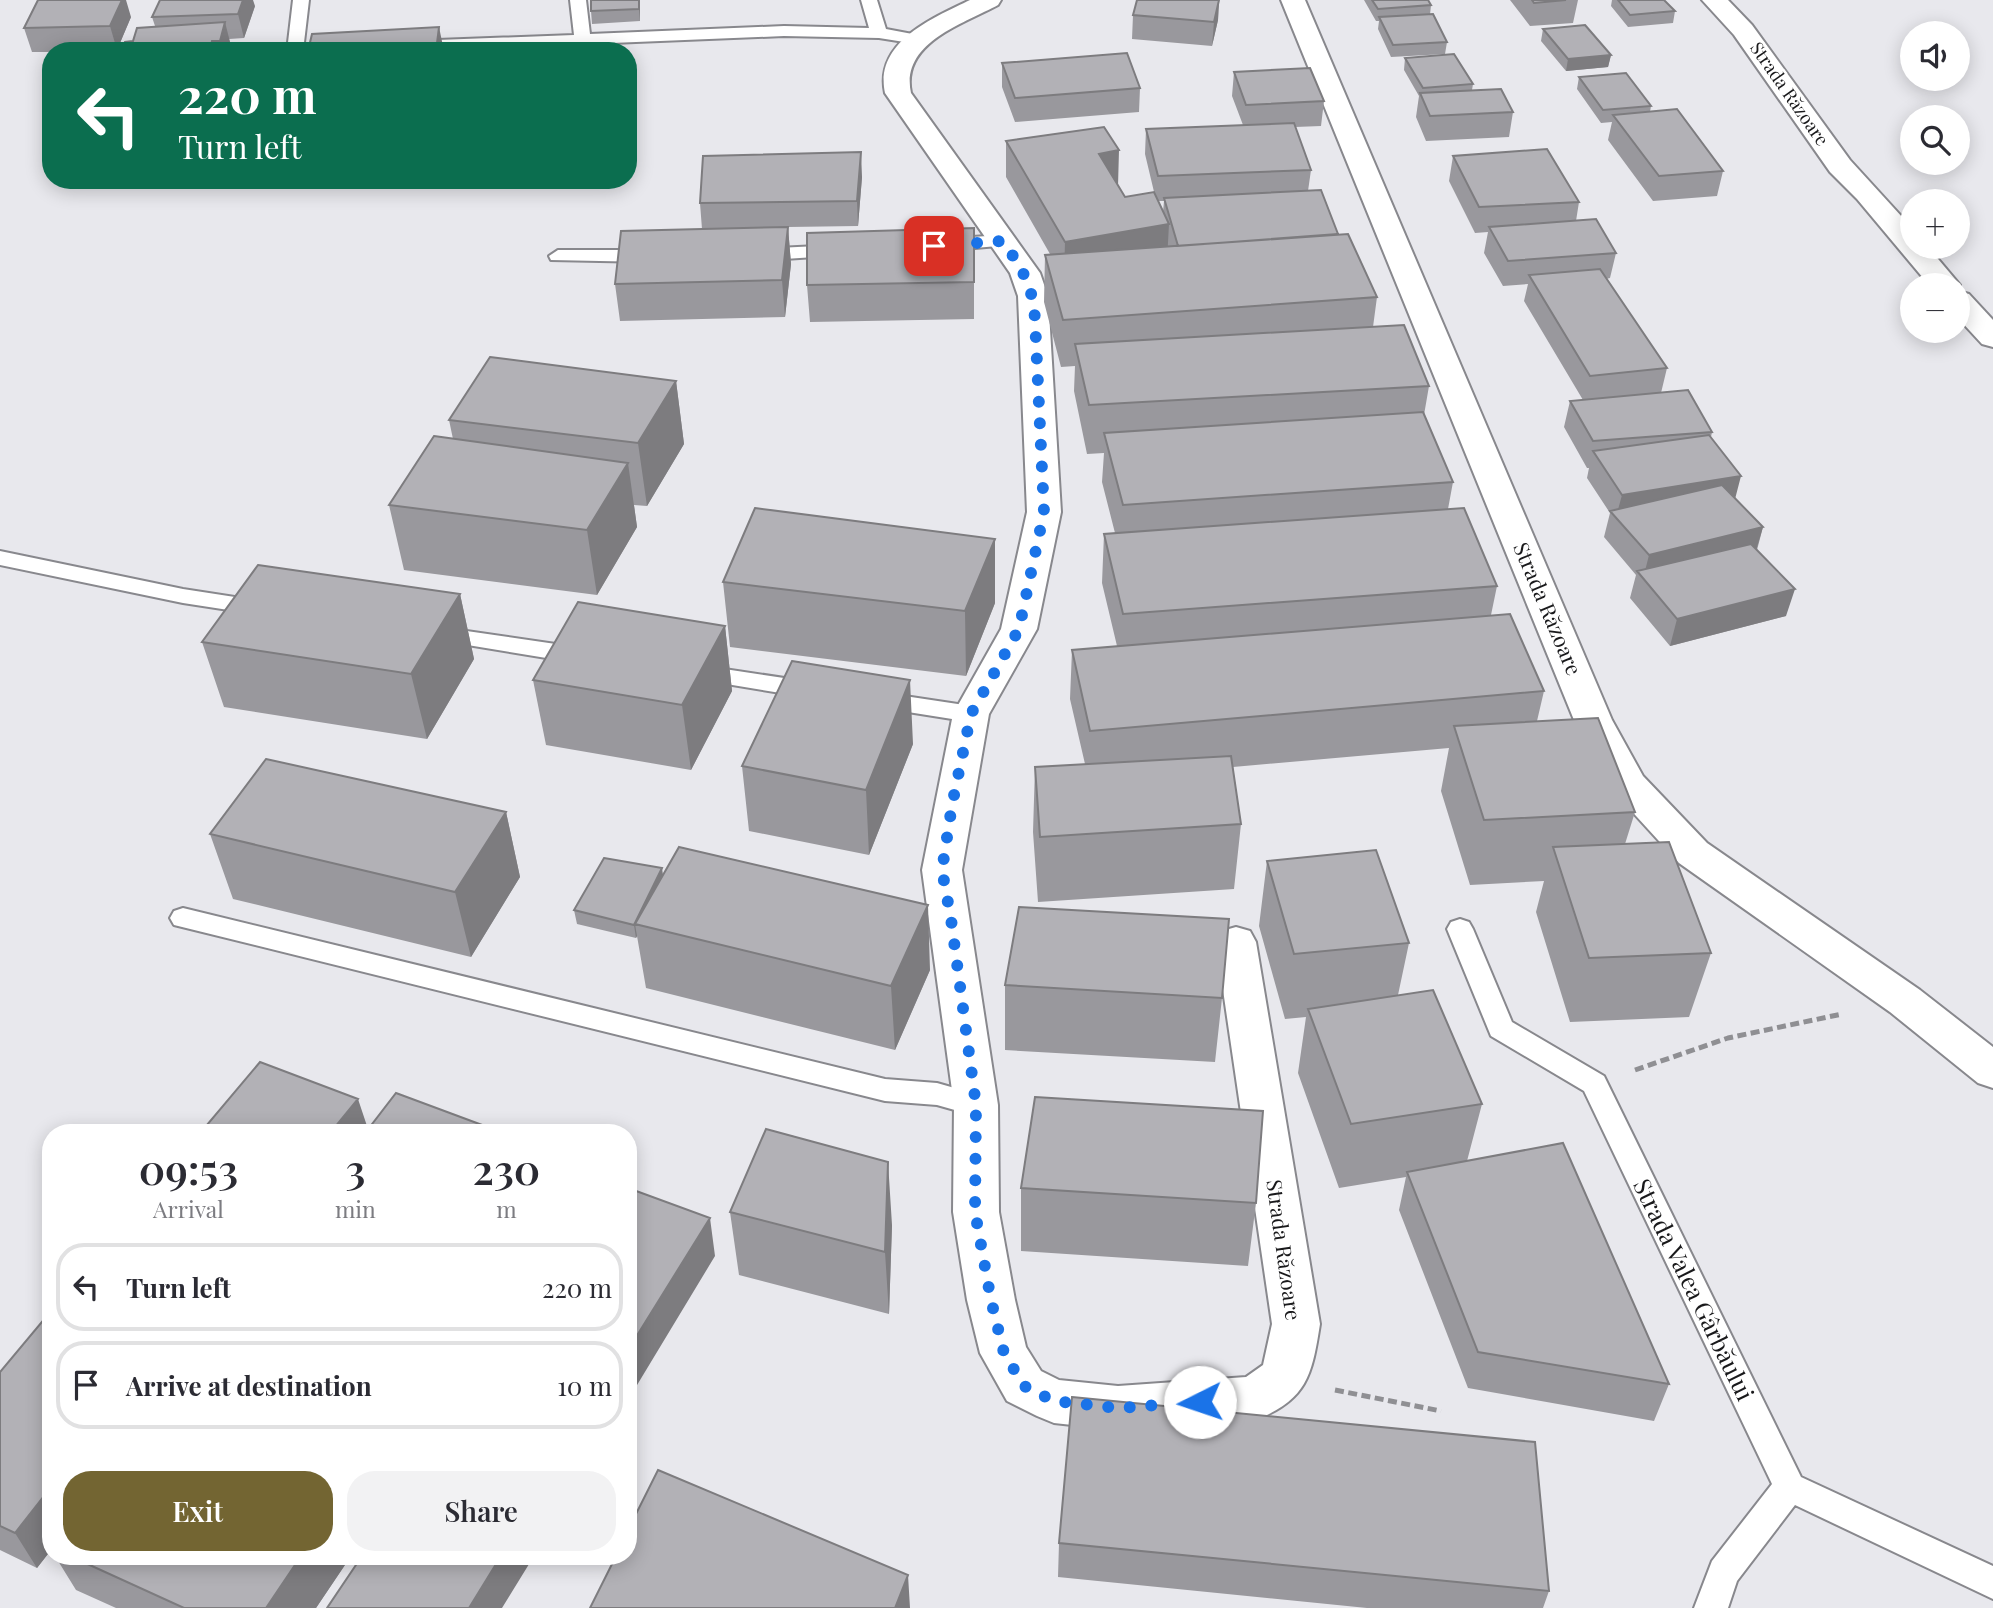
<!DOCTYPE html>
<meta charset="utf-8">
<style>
:root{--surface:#fff;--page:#f2f2f3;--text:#2b2b33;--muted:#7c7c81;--line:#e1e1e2;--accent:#736532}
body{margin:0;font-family:"Playfair Display",serif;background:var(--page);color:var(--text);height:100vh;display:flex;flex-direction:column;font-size:26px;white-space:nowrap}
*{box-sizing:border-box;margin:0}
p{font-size:23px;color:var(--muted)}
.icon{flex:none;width:38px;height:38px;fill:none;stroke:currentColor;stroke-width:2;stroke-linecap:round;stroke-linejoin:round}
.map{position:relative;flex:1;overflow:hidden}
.panel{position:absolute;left:42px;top:1124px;width:595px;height:441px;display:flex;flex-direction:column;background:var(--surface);border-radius:28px;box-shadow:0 4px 18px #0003}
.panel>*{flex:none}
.guide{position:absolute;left:42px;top:42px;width:595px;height:147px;border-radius:28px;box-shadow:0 4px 18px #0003;background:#0b6e4f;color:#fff;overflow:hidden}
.buttons{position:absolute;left:1900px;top:21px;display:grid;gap:14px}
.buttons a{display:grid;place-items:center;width:70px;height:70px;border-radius:50%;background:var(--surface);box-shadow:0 4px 18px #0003;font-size:35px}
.pin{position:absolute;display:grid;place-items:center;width:60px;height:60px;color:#fff;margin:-30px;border-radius:14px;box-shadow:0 4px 10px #0006}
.me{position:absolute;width:77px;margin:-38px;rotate:266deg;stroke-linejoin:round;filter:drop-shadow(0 0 5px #0008)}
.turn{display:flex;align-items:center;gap:24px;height:147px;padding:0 21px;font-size:32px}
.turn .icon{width:91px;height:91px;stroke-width:2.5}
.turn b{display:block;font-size:49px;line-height:60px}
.eta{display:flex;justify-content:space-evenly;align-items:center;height:119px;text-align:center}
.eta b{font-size:42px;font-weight:600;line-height:49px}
.button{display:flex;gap:14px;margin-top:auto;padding:14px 21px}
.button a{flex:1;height:80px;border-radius:28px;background:var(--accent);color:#fff;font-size:28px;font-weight:600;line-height:80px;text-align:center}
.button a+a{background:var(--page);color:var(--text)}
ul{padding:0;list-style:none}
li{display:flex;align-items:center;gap:21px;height:88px;margin:0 14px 10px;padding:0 7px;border:4px solid var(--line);border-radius:28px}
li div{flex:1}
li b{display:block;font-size:26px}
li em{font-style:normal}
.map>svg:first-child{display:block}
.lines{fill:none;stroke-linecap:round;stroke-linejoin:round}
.service-casing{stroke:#88888d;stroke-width:4}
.minor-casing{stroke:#88888d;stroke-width:4}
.tertiary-casing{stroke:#88888d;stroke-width:4}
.path{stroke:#8f8f93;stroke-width:5;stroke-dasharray:9 4.5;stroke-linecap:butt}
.service{fill:#fff;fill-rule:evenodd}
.minor{fill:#fff;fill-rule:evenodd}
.tertiary{fill:#fff;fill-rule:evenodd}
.wall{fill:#99989d;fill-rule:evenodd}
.shaded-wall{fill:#7d7c7f}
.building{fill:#b2b1b6;stroke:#7d7c7f;stroke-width:2}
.route{stroke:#1a73e8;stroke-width:12;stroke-dasharray:0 21.6}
.labels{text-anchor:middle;stroke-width:5;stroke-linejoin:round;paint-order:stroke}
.far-street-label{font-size:18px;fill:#19191b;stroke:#fff}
.street-label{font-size:21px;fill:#19191b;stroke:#fff}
.near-street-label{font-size:24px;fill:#19191b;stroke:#fff}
</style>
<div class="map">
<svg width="1993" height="1608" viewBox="0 0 1993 1608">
<rect width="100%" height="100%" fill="#e8e8ed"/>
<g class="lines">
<!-- service casing -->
<g class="service-casing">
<path id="service" d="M293,0H309L303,51H287Z
M570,0H586L590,34L784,26L869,28L861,0H877L886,29L923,36L925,39L917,44L879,38L784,36L414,51L405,49L403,46L411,41L574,35Z
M1003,235L1009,237L1012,241L1009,245L941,251L932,245L941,239Z
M838,245L845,247L847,251L845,255L756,261L747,255L756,249Z
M558,250H649L658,256L649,262L551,260L549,256Z
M0,551L183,589L261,601L269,603L272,608L269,613L261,615L183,603L0,565Z
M439,627L583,648L591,651L594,656L591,661L583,664L431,639L428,634L431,629Z
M698,665L811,682L819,684L823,690L819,696L811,698L690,678L686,673L690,668Z
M878,692L971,706L979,708L983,714L979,720L971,722L870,706L866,700L870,694Z
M183,908L885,1079L937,1083L986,1097L990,1105L986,1113L976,1116L937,1105L885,1101L174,925L170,918L174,911Z
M1460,919L1469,922L1473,929L1512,1022L1604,1076L1801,1477L1993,1566V1599L1795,1505L1737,1581L1728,1608H1694L1712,1561L1772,1484L1584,1091L1491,1036L1447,929L1451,922Z"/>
</g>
<!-- minor casing -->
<g class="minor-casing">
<path id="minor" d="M970,0H1001L998,5C963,24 900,43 911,93L1040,273L1048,296L1061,512L1037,629L989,714L962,870L998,1105L999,1212L1015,1300L1026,1347L1041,1371L1059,1380L1118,1386L1246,1377L1263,1365L1272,1324L1216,942L1222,931L1236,927L1250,931L1256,942L1320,1324C1312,1375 1307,1400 1255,1420L1118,1430L1054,1423L1037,1416L1007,1401L980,1353L967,1300L953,1212L954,1105L922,870L953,714L1001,629L1027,512L1018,296L1010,273L885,93C874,42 933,18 970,0Z
M1281,0H1305L1612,720L1643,776L1707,843L1920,990L1993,1047V1088L1978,1083L1890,1012L1679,863L1616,794L1574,720Z"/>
</g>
<!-- tertiary casing -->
<g class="tertiary-casing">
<path id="tertiary" d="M1702,0H1728L1752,25L1850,160L1913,229V247H1928L1960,285L1958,287L1929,285L1857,199L1830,172L1734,35Z
M1958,291L1969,294L1993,320V347L1982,344L1958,318Z"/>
</g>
<!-- path -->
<path class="path" d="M1635,1070L1728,1038L1842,1014
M1335,1390L1441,1411"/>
<!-- service -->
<use href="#service" class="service"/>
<!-- minor -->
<use href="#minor" class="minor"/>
<!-- tertiary -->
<use href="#tertiary" class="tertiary"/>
</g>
<!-- wall -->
<path class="wall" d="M591,0H640V21L592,24L591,11Z
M1137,0H1219L1218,20L1212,46L1132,39L1133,15Z
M1364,0H1428L1431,5L1430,15L1447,42L1445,54L1391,57L1378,29L1379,21H1376Z
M1510,0H1578L1573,23L1530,26Z
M1612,0H1664L1675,11L1673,23L1628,27L1611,6Z
M255,6L244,38L229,39L231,46L229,51H122L133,41L155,26L152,17Z
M131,17L117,50L51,51V52H32L24,28Z
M1543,29L1611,55L1608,67L1566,71L1541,41Z
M1405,58L1473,84L1472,90L1513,112L1509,137L1426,141L1416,117L1419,96L1404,70Z
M1002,63L1140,88L1139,112L1015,122L1002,87Z
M1234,72L1324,101L1321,126L1295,127L1311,170L1308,191L1338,234L1377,297L1373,327L1429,386L1424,415L1453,482L1448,509L1497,586L1491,615L1544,691L1537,721L1635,812L1625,844L1711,953L1689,1017L1570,1022L1536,912L1544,881L1470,885L1441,791L1449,748L1233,767L1241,824L1234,889L1038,902L1033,832L1035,767L1085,764L1070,699L1072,650L1117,646L1102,583L1104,534L1115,533L1102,482L1104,453L1087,454L1074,391L1075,366L1061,367L1044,302L1045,255L1050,254L1006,177V141L1125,197L1155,196L1145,154L1146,129L1243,125L1232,96ZM1158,201H1164L1163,212Z
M1579,77L1651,106L1650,112L1723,171L1717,196L1653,201L1608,140L1612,122L1601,123L1577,89Z
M1453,156L1579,202L1576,221L1616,253L1610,278L1606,279L1667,368L1661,393L1712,432L1711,437L1735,498L1763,527L1757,550L1786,616L1670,646L1630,598L1636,575L1604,537L1610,513L1587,478L1589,468H1587L1564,427L1570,401L1583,400L1524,301L1528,284L1503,286L1484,253L1488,232L1475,233L1449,181Z
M862,177L858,226L788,227L791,264L785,317L620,321L615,284L702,229L700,203Z
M974,228V319L810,322L807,285Z
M676,381L684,444L647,506L634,505L637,527L597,595L404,570L389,505L453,439L449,420Z
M723,582L995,603L966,676L730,647Z
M460,594L474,659L427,739L224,707L202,642Z
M725,626L732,691L691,770L546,745L533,680Z
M913,744L869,855L749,831L742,766Z
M506,812L520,877L471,957L233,899L210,834Z
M1267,861L1409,943L1398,995L1482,1104L1467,1161L1669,1384L1654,1421L1468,1388L1399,1210L1406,1177L1339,1188L1298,1073L1306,1017L1285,1019L1259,926Z
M663,875L930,970L895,1050L646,988L637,936L636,938L577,924L574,910Z
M1005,985L1222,998L1215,1062L1005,1050Z
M1021,1188L1256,1203L1248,1266L1021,1251Z
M730,1212L892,1225L889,1314L739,1275Z
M51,1311V1550L37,1568L0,1550V1372Z
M1059,1543L1549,1591L1543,1608H1367L1058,1577Z
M55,1556H351L316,1608H116L76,1590Z"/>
<!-- shaded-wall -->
<path class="shaded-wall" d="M122,0H126L131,17L117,50L110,26Z
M243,0H253L255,6L244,38L238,14Z
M639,0H640V21L639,9Z
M1219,0L1218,20L1212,46L1214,22Z
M225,22L231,46L229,51H222L220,41Z
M439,27L444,51H436Z
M1611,55L1608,67L1566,71L1568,59Z
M1119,150L1118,186L1099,154Z
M861,152L862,177L858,226L857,201Z
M1169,224L1167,261L1064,279L1065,242Z
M788,227L791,264L785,317L782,280Z
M676,381L684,444L647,506L638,443Z
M628,463L637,527L597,595L587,530Z
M1741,476L1734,503L1616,517L1622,495Z
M1763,527L1755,554L1643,579L1649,555Z
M995,539V603L966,676L965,611Z
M1795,589L1786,616L1670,646L1677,619Z
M460,594L474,659L427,739L411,674Z
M725,626L732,691L691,770L682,705Z
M910,680L913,744L869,855L866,790Z
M506,812L520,877L471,957L455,892Z
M662,868L664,882L635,924L637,936L636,938L634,925Z
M928,905L930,970L895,1050L891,986Z
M358,1099L369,1132H331Z
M888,1162L892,1225L889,1314L885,1252Z
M710,1218L715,1256L628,1400V1350Z
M51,1487V1547L48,1546L51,1550L37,1568L15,1533Z
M301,1556H351L316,1608H266Z
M501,1556H534L502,1608H469Z
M908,1575L910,1608H895Z"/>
<!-- building -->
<path class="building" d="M38,0H122L110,26L24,28Z
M160,0H243L238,14L152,17Z
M591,0H639V9L591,11Z
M1137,0H1219L1214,22L1133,15Z
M1372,0H1428L1431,5L1378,9Z
M1532,0H1566L1534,3Z
M1618,0H1664L1675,11L1630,15Z
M1433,14L1447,42L1393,45L1379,17Z
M225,22L220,41H212L210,51H122L125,42L133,41L137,28Z
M1585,25L1611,55L1568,59L1543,29Z
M439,27L436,51H308L312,34Z
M1127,53L1140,88L1015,98L1002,63Z
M1454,54L1473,84L1423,88L1405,58Z
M1310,68L1324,101L1246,105L1234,72Z
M1626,73L1651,106L1603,110L1579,77Z
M1501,89L1513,112L1430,116L1420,93Z
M1677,109L1723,171L1659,176L1613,115Z
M1294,123L1311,170L1158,176L1146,129Z
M1104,127L1119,150L1099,154L1125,197L1154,192L1169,224L1065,242L1006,141Z
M1547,149L1579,202L1479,207L1453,156Z
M861,152L857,201L700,203L703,156Z
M1321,190L1338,234L1178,246L1164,198Z
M1596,219L1616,253L1508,261L1489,227Z
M788,227L782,280L615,284L621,231Z
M974,228V282L807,285V233Z
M1348,234L1377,297L1063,320L1045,255Z
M1600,269L1667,368L1590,376L1529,275Z
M1404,325L1429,386L1089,405L1075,344Z
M490,357L676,381L638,443L449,420Z
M1688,390L1712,432L1593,441L1570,401Z
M1423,412L1453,482L1123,505L1104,433Z
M1709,435L1741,476L1622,495L1593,451Z
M434,436L628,463L587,530L389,505Z
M1722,485L1763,527L1649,555L1610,511Z
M755,508L995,539L965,611L723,582Z
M1464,508L1497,586L1123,614L1104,534Z
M1751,544L1795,589L1677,619L1637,571Z
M258,565L460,594L411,674L202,642Z
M578,602L725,626L682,705L533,680Z
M1510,614L1544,691L1090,731L1072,650Z
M792,661L910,680L866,790L742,766Z
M1598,718L1635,812L1484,820L1454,726Z
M1231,756L1241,824L1040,837L1035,767Z
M266,759L506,812L455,892L210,834Z
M1669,842L1711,953L1589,958L1553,847Z
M679,847L928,905L891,986L635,924Z
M1376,850L1409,943L1294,954L1267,861Z
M604,858L662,868L634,925L574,910Z
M1019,907L1229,919L1222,998L1005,985Z
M1433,990L1482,1104L1351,1124L1308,1009Z
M260,1062L358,1099L331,1132H201Z
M396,1093L501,1132H366Z
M1035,1097L1263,1111L1256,1203L1021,1188Z
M766,1129L888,1162L885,1252L730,1212Z
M1563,1143L1669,1384L1478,1352L1407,1172Z
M628,1188L710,1218L628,1350Z
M51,1311V1487L15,1533L0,1526V1372Z
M1072,1397L1535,1442L1549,1591L1059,1543Z
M658,1470L908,1575L895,1608H590L616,1556H628V1530Z
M70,1556H301L266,1608H184Z
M362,1556H501L469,1608H327Z"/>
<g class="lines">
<!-- route -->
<path class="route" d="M934,246L1003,241C1022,269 1033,285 1035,320L1044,512L1019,629L971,714L952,805L942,870L951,919L976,1105L975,1212L991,1300L1004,1353L1024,1386L1054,1401L1118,1408L1200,1402"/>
</g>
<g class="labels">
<!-- far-street labels -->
<g class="far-street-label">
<text transform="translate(1789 94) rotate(55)" y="6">Strada Răzoare</text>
</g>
<!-- street labels -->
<g class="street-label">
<text transform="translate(1547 609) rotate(67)" y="7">Strada Răzoare</text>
<text transform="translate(1283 1250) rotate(82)" y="7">Strada Răzoare</text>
</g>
<!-- near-street labels -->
<g class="near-street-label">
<text transform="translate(1693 1290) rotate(64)" y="8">Strada Valea Gârbăului</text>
</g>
</g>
</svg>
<div class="buttons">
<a><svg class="icon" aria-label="sound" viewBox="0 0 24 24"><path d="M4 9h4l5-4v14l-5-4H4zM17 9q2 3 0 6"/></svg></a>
<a><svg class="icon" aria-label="search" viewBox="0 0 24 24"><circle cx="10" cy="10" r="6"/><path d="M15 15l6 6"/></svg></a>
<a>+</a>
<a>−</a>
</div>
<div class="pin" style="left:934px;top:246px;background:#d93025"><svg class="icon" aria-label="arrive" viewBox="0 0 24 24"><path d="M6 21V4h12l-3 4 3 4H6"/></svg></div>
<svg class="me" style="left:1200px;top:1402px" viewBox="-20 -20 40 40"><circle r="19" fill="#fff"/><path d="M0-13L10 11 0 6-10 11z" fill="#1a73e8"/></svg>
<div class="guide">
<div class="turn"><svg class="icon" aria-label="left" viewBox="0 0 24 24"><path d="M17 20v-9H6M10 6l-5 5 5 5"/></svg><div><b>220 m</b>Turn left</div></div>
</div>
<section class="panel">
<div class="eta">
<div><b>09:53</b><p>Arrival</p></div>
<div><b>3</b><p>min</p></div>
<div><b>230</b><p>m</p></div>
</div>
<ul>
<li><svg class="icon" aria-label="left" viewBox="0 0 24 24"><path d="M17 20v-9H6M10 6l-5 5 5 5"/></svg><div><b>Turn left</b></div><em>220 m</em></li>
<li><svg class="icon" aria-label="arrive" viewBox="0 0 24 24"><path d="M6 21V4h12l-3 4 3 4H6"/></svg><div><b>Arrive at destination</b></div><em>10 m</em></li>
</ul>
<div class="button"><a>Exit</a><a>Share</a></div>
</section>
</div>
